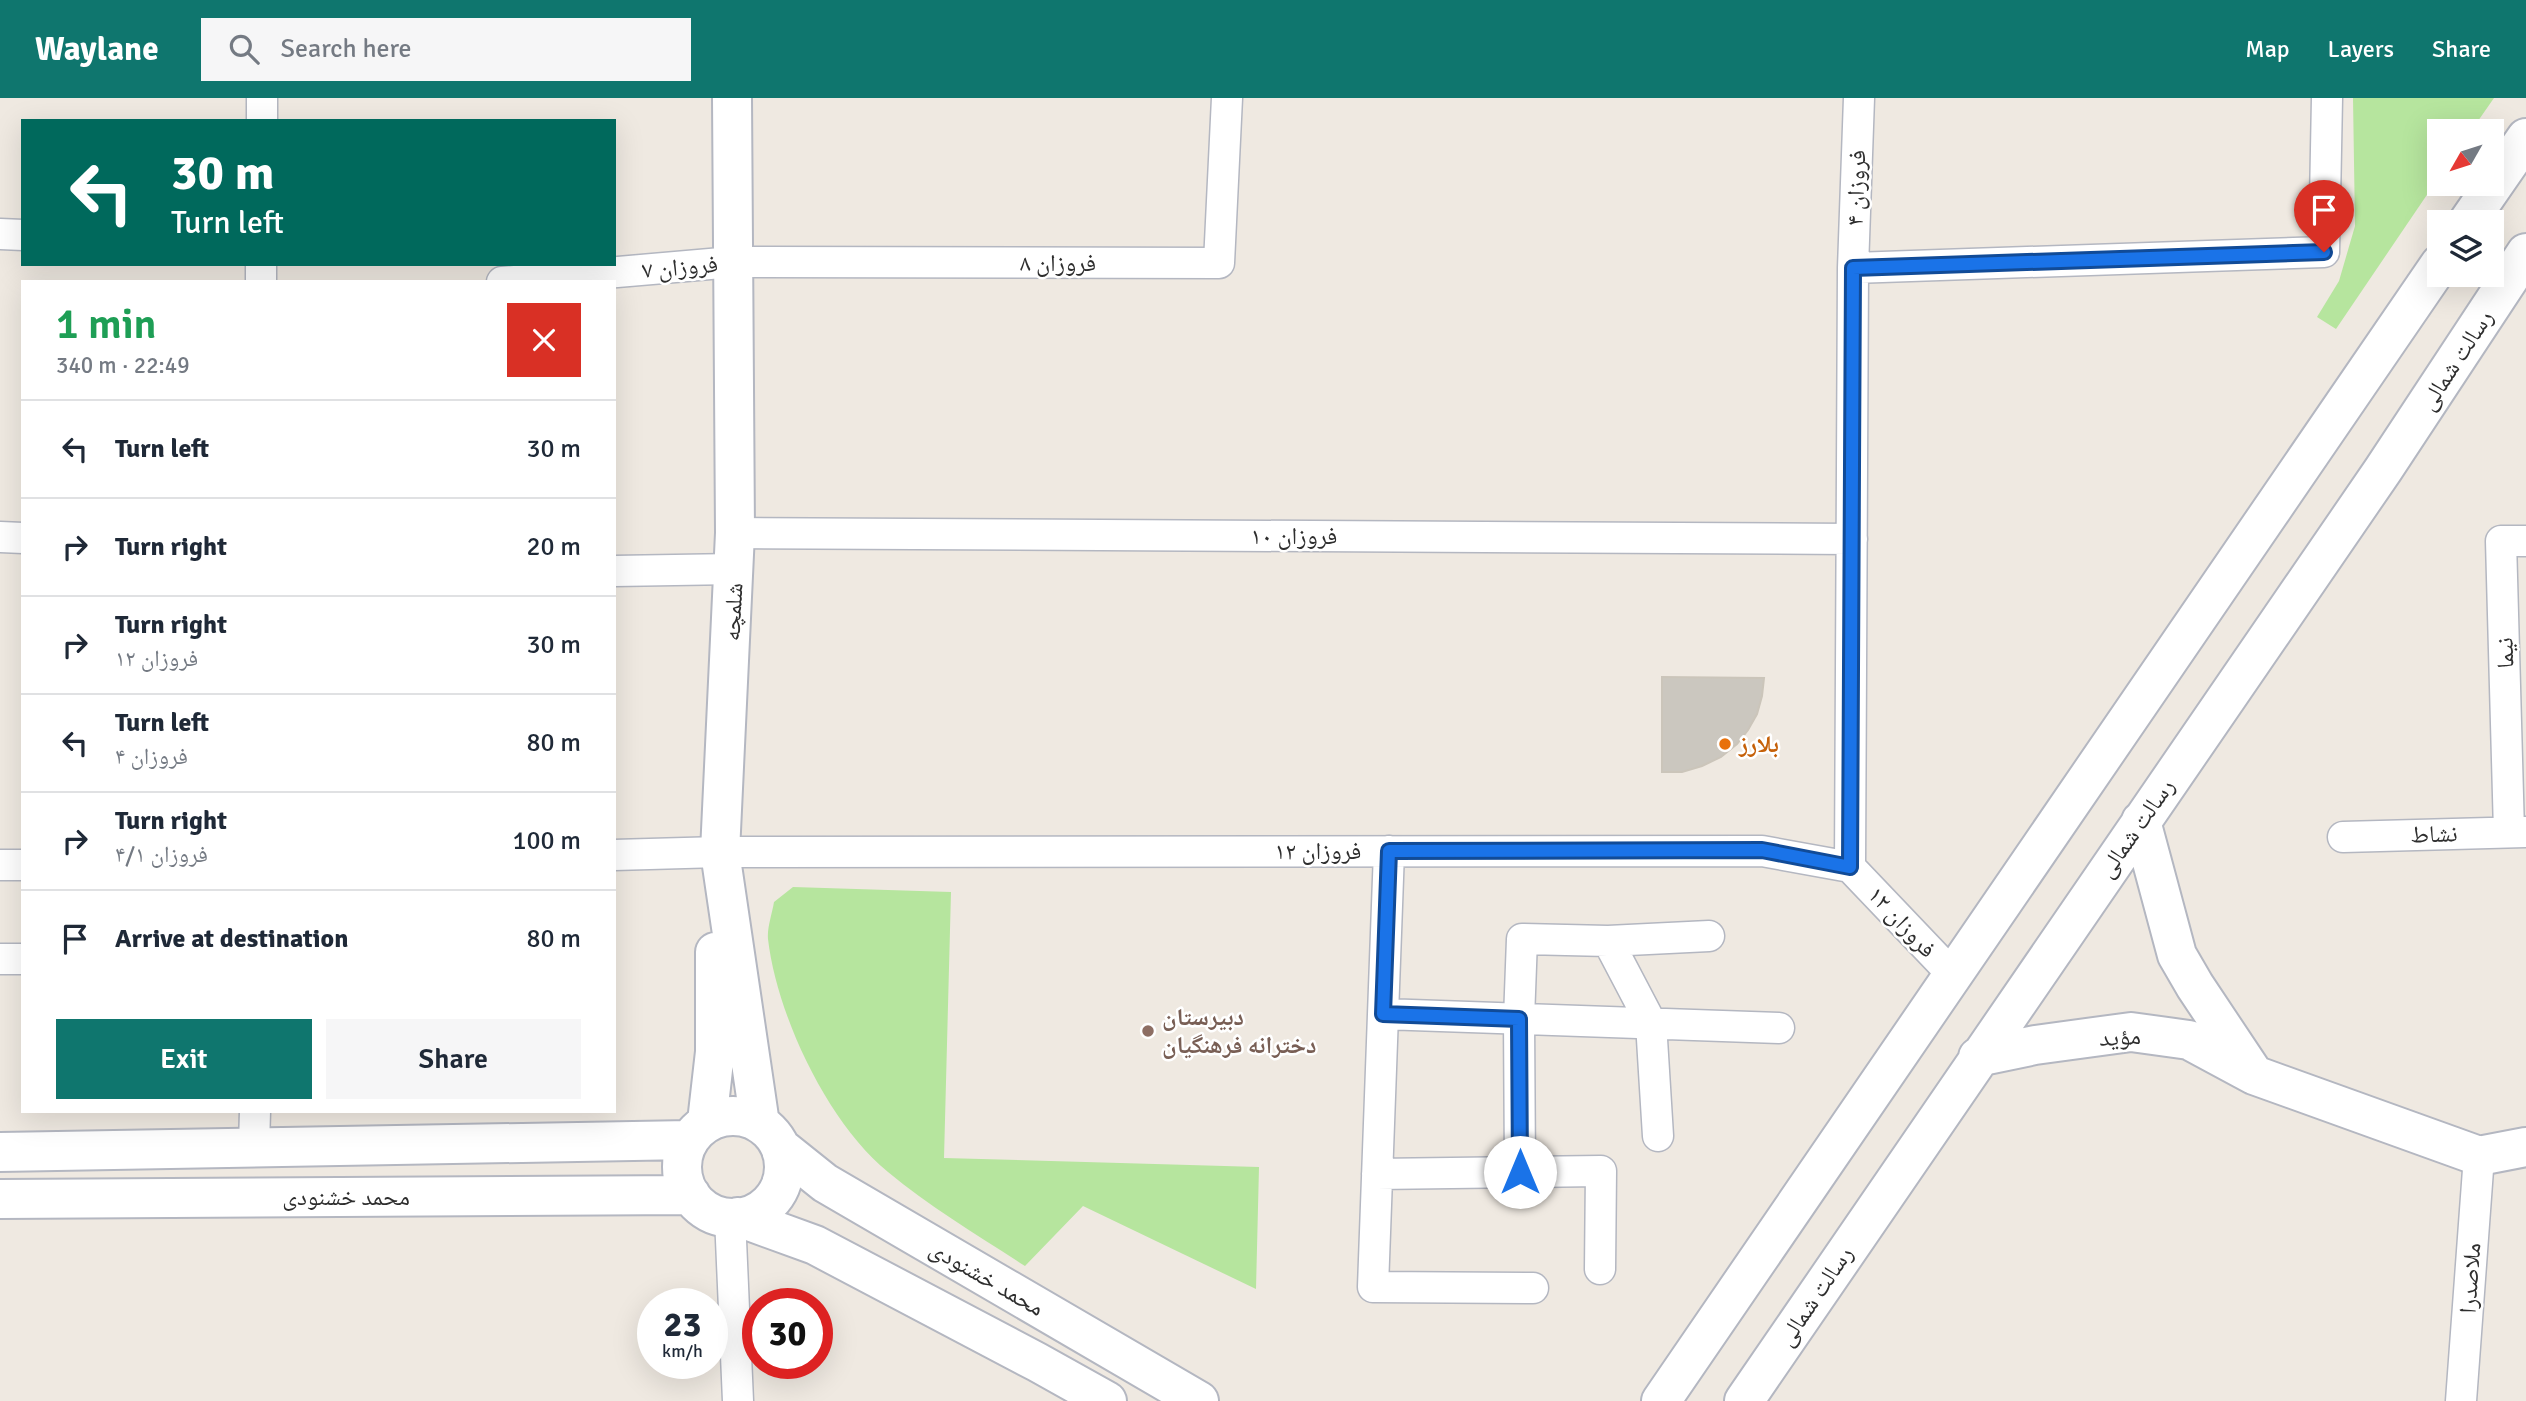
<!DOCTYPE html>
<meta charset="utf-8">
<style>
:root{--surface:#fff;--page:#f6f6f7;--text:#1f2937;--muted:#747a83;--line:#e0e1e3;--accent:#0f766e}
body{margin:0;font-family:Signika,"Noto Naskh Arabic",sans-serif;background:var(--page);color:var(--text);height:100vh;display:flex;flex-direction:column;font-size:26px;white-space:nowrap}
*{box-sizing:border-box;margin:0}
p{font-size:23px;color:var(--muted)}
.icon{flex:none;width:38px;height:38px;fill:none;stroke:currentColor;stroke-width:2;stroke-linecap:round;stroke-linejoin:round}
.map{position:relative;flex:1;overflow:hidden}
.details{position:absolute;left:21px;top:182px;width:595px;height:833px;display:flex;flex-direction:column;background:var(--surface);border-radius:0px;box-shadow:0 7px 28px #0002}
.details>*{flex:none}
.guide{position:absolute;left:21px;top:21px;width:595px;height:147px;border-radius:0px;box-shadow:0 7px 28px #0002;background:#00695c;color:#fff;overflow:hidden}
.needle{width:46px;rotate:231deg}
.fabs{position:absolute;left:2427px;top:21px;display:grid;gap:14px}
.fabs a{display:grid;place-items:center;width:77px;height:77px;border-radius:0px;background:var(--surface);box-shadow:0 7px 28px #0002;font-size:35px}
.speed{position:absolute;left:637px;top:1190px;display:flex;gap:14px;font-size:35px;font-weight:700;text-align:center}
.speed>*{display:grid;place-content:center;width:91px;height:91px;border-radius:50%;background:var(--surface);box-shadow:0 7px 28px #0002;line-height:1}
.speed small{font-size:18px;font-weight:400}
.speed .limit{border:10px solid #d22;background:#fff;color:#111}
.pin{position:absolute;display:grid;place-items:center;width:60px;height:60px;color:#fff;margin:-72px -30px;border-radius:50% 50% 50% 0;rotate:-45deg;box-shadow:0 0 7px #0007}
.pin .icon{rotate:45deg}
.me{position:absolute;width:77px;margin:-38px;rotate:0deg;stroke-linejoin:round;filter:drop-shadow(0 0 5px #0008)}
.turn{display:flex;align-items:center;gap:24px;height:147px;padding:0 35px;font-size:32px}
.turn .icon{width:91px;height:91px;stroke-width:2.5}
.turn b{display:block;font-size:49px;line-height:60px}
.round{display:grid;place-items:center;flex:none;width:74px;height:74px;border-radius:0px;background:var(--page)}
.headline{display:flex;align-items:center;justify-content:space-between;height:119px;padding:0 35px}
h1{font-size:42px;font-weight:600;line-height:52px;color:#1e9e55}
.action{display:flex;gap:14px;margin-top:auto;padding:14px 35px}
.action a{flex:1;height:80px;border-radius:0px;background:var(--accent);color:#fff;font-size:28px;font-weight:600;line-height:80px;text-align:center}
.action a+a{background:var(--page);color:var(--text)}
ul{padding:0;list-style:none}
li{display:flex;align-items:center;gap:21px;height:98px;padding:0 35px;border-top:2px solid var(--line)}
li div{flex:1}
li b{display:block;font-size:26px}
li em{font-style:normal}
header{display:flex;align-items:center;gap:42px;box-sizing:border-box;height:98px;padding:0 35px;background:var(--accent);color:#fff}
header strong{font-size:33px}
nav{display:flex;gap:38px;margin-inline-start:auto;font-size:24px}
.search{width:490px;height:63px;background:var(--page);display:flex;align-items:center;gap:18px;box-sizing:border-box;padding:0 24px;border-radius:0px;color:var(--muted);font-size:26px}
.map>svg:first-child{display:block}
.green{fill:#b6e59e}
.building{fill:#cbc7bf;stroke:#cbc5ba;stroke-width:2}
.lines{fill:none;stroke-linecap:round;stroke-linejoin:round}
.street-casing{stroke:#b4b7c1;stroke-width:33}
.secondary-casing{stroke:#b4b7c1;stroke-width:42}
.street{stroke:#fff;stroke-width:30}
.secondary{stroke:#fff;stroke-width:38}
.route-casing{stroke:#114b97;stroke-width:18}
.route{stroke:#1a73e8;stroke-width:12}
.food-dot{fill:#e8710a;stroke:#fff;stroke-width:2.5}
.education-dot{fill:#8d6e63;stroke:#fff;stroke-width:2.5}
.labels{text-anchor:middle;stroke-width:5;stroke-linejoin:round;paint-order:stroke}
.street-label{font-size:24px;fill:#2e2e2e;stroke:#fff}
.food-label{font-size:24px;font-weight:bold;fill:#c56008;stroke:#fff;text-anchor:start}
.education-label{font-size:24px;font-weight:bold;fill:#785e54;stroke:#fff;text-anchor:start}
</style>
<header>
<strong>Waylane</strong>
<div class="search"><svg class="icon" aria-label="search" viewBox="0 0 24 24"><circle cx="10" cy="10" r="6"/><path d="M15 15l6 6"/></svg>Search here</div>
<nav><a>Map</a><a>Layers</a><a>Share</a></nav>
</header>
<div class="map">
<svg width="2526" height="1303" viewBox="0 0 2526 1303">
<rect width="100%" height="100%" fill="#efe9e1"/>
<!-- green -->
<path class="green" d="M2353,0H2494L2471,33H2440L2439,79L2336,231L2317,219L2339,183L2355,128Z
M793,789L951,794L944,1060L1259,1069L1256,1191L1083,1108L1025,1168C979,1138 930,1109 888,1074C828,1025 777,918 768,841C767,830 772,816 774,804Z"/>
<!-- building -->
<path class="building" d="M1662,579L1764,580L1762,598L1757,616L1748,632L1737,646L1721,659L1702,668L1682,674H1662Z"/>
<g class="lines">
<!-- street casing -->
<g class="street-casing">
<path id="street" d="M262,23V0
M0,136L23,137
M1853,170L2324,154L2327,0
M261,184V166
M502,184L733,164L1219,165L1227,0
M735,435L1852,441
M0,439L23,440
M614,473L735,471
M2509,734L2501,443H2526
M2343,739L2526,734
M1389,753L1373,1189L1533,1190
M614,757L720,754L1762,753L1850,769L1953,877
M0,767H23
M1850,769L1853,170L1859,0
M1608,843L1651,925L1658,1038
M0,861H23
M1383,916L1779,930
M254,1048L255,1013
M1520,1074L1519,921L1522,841L1608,843L1709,838
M1377,1076L1601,1073L1600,1171
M730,1119L738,1303
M2461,1303L2479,1058"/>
</g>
<!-- secondary casing -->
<g class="secondary-casing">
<path id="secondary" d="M732,0L735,435L720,754L760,1026
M2468,124L2526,40
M2141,723L2177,857L2195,888L2251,972
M1978,959L2035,947L2131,934L2189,942L2254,977L2479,1058L2526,1049
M682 1069a51 51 0 1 1 102 0a51 51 0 1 1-102 0Z
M707,1024L715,954V854
M780,1049L825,1085L1199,1303
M0,1054L689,1042
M0,1101L691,1097
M738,1119L815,1147L1037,1264L1107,1303
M1661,1303L2440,166
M1744,1303L2383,372L2526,155"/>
</g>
<!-- street -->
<use href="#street" class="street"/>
<!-- secondary -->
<use href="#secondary" class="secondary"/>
</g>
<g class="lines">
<!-- route casing -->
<g class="route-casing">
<path id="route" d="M1520,1074L1519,921L1383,916L1389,753L1762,752L1850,769L1853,170L2324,154"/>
</g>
<!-- route -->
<use href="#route" class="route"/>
</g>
<!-- markers -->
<circle class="food-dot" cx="1725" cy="646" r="7"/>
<circle class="education-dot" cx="1148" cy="933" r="7"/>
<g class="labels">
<!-- street labels -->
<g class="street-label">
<text transform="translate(1856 90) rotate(-88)" y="8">فروزان ۴</text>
<text x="1058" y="173">فروزان ۸</text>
<text transform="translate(680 169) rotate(-5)" y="8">فروزان ۷</text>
<text transform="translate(2456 262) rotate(-57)" y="8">رسالت شمالی</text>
<text x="1294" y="446">فروزان ۱۰</text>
<text transform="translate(733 514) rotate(-87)" y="8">شلمچه</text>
<text transform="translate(2505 555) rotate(-92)" y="8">نیما</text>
<text transform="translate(2136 730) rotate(-55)" y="8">رسالت شمالی</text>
<text transform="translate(2434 736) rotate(-2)" y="8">نشاط</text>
<text x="1318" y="761">فروزان ۱۲</text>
<text transform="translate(1902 824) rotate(47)" y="8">فروزان ۱۲</text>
<text transform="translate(2120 939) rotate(-3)" y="8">مؤید</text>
<text x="346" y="1107">محمد خشنودی</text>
<text transform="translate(987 1180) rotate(30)" y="8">محمد خشنودی</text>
<text transform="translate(2470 1180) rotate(-86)" y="8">ملاصدرا</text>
<text transform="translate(1815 1198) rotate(-56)" y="8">رسالت شمالی</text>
</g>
<!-- food labels -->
<g class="food-label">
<text x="1739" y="654">بلارز</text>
</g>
<!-- education labels -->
<g class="education-label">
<text x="1162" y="927">دبیرستان<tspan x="1162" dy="28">دخترانه فرهنگیان</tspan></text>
</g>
</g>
</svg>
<div class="fabs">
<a><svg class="needle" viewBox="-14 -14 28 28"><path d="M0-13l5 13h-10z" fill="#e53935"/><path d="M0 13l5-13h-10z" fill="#747a83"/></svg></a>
<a><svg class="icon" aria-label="layers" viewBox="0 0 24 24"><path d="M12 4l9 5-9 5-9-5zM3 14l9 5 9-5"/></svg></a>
</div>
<div class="speed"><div>23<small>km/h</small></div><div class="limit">30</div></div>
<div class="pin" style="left:2324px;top:154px;background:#d93025"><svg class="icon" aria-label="arrive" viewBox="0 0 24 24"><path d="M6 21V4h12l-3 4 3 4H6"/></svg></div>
<svg class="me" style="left:1520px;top:1074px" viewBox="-20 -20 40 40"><circle r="19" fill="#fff"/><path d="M0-13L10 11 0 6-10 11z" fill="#1a73e8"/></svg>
<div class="guide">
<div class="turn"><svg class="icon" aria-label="left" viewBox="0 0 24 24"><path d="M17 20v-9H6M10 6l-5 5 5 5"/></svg><div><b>30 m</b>Turn left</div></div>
</div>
<section class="details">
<div class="headline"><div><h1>1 min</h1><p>340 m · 22:49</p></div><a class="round" style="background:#d93025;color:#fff"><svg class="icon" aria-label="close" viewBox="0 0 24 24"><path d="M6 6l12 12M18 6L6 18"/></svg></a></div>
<ul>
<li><svg class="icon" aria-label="left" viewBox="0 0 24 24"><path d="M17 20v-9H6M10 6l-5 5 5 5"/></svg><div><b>Turn left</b></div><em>30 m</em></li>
<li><svg class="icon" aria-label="right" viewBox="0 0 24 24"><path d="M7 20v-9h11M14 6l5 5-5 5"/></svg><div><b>Turn right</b></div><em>20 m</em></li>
<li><svg class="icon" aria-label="right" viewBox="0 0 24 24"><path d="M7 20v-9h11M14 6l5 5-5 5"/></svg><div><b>Turn right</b><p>فروزان ۱۲</p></div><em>30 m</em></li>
<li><svg class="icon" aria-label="left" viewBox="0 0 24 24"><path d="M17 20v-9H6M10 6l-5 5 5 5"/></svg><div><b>Turn left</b><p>فروزان ۴</p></div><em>80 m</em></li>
<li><svg class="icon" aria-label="right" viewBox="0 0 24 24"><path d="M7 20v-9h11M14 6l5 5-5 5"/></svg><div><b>Turn right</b><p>فروزان ۴/۱</p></div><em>100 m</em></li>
<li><svg class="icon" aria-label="arrive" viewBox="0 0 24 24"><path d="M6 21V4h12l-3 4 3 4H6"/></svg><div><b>Arrive at destination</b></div><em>80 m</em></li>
</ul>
<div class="action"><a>Exit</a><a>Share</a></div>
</section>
</div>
